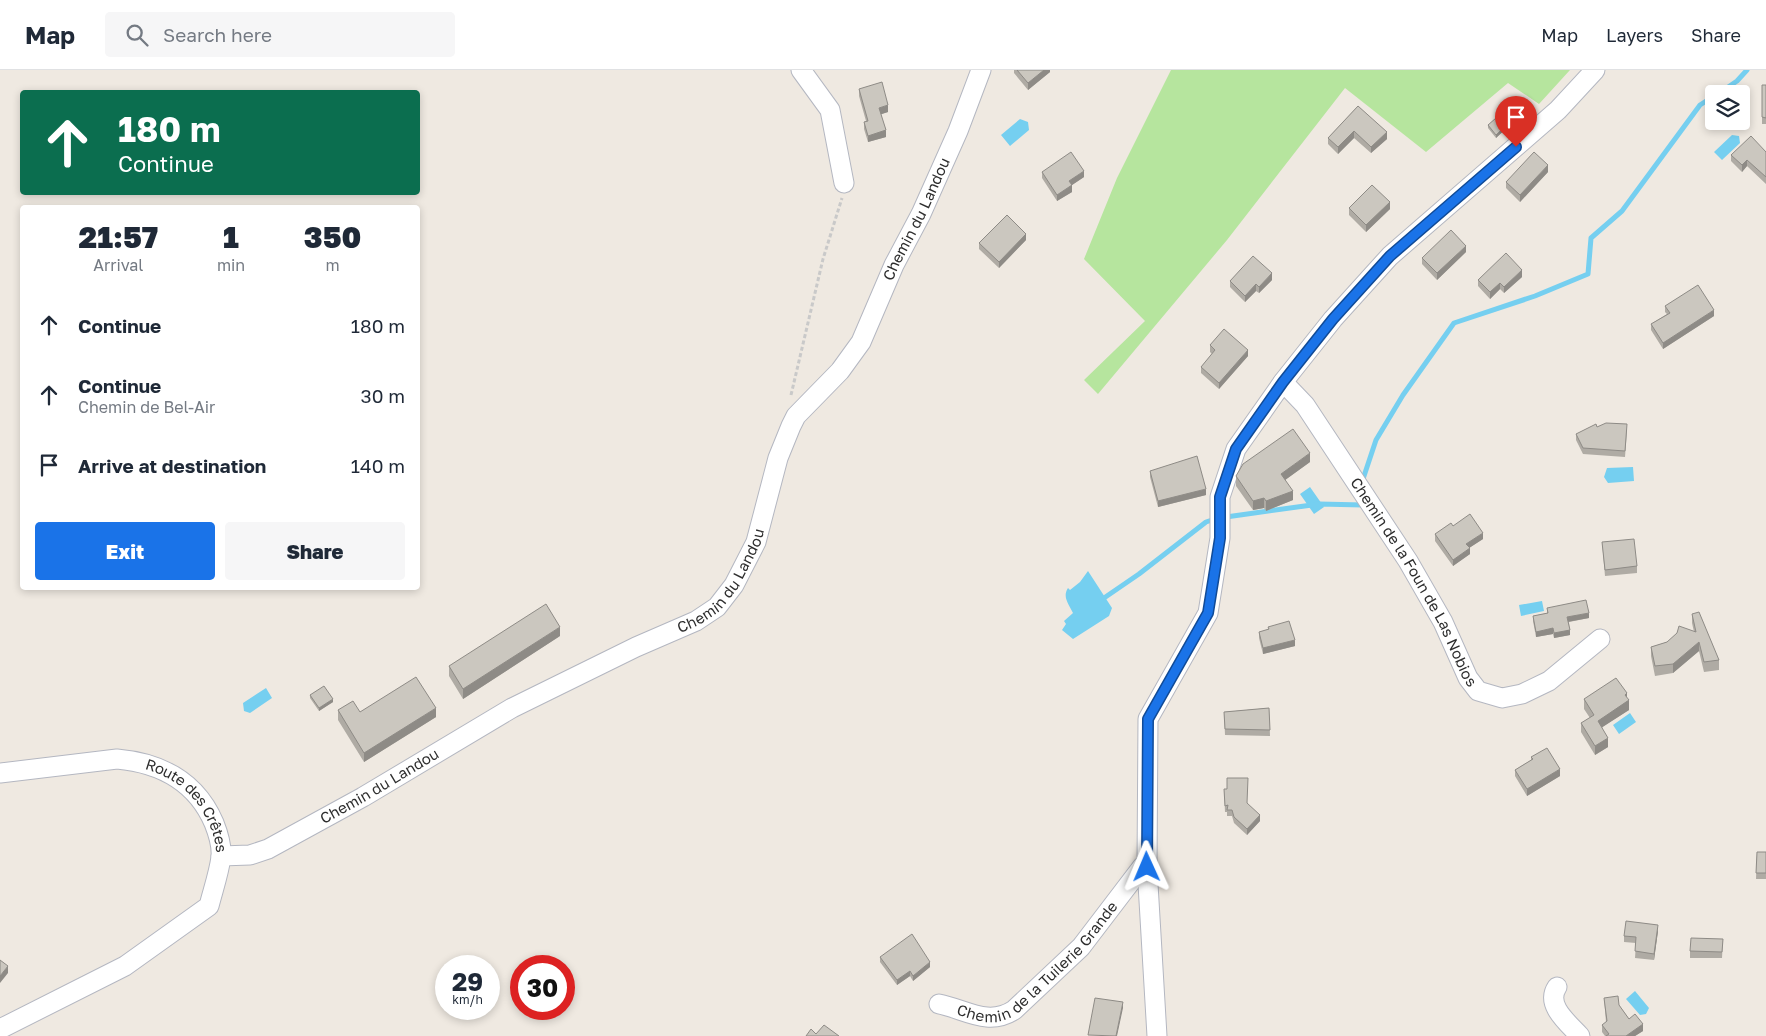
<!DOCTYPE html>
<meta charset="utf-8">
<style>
:root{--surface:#fff;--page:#f6f6f7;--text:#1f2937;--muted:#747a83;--line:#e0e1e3;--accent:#1a73e8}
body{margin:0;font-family:"Golos Text",sans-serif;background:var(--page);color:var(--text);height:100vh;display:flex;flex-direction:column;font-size:19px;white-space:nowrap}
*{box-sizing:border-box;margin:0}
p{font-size:16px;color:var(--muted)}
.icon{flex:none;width:28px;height:28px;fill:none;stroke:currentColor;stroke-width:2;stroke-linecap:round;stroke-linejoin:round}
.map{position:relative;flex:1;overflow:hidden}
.side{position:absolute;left:20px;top:135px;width:400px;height:385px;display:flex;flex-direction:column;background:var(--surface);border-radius:5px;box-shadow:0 2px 8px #0003}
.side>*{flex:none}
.banner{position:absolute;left:20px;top:20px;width:400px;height:105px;border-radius:5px;box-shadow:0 2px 8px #0003;background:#0b6e4f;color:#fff;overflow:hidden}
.fabs{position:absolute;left:1705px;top:15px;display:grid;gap:10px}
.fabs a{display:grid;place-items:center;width:45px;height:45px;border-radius:5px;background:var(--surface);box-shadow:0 2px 8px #0003;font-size:25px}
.speed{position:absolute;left:435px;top:885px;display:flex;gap:10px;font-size:25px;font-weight:700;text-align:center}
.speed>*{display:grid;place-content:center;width:65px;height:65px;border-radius:50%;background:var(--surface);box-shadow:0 2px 8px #0003;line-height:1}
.speed small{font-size:12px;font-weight:400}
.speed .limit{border:8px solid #d22;background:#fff;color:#111}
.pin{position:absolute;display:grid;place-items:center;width:42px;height:42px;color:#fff;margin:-51px -21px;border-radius:50% 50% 50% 0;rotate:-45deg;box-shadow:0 0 5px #0007}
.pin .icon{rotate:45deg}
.me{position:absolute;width:55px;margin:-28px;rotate:359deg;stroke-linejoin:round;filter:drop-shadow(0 0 4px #0008)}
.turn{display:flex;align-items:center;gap:18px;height:105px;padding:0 15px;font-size:22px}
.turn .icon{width:65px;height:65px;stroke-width:2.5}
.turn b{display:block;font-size:35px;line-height:42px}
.eta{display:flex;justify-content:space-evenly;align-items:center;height:85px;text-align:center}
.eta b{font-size:30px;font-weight:800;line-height:35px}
.action{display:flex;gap:10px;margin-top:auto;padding:10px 15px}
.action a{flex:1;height:58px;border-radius:5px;background:var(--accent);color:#fff;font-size:20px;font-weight:800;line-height:58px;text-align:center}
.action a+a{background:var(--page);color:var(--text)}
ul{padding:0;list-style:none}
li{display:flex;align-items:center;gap:15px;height:70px;padding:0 15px}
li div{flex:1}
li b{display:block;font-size:19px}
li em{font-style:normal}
header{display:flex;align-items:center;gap:30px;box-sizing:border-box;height:70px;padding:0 25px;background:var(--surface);border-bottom:1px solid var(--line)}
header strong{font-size:24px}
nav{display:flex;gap:28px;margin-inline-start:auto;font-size:18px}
.search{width:350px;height:45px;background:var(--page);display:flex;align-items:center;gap:12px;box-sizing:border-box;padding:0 18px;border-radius:5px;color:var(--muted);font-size:19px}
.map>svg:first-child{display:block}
.green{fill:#b6e59e}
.water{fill:#75cff0}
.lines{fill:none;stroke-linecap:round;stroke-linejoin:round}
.stream{stroke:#75cff0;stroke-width:5}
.minor-casing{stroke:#b4b7c1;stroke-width:21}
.path{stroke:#c9c9c9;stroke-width:3;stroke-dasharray:4 2.5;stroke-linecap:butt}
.minor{stroke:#fff;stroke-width:19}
.wall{fill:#afaba4}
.shaded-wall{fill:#8e8b86}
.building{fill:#cbc7bf;stroke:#8e8b86}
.route-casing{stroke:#114b97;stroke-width:12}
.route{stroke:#1a73e8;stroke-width:9}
.labels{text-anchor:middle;stroke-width:4.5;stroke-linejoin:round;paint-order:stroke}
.street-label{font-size:15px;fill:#2e2e2e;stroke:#fff}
</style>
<header>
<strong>Map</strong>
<div class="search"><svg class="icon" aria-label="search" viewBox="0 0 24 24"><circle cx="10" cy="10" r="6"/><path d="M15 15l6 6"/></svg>Search here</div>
<nav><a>Map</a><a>Layers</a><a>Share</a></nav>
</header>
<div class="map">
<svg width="1766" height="966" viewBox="0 0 1766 966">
<rect width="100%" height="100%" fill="#efe9e1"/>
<!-- green -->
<path class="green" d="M1171,0H1570L1539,34L1508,13L1426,82L1345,18L1227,170L1098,324L1084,310L1145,251L1084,189L1117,108Z"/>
<!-- water -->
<path class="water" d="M1020,49L1028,52L1029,60L1010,76L1001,65Z
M1732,65L1739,66L1740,73L1722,90L1714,82Z
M1633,397L1634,411L1608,413L1604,407L1607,398Z
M1310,417L1324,437L1314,444L1300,424Z
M1088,501L1112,538L1109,546L1073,569L1062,560L1066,554L1064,551L1073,543C1069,534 1062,527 1068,518L1070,520L1080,512Z
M1542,531L1544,541L1521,546L1519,535Z
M266,618L272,628L250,643L244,641L243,633Z
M1630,643L1636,652L1619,664L1613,655Z
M1635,921L1649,938L1646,944L1640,945L1626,929Z"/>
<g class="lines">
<!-- stream -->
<path class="stream" d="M1718,24L1737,11L1747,0
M1363,409L1376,370L1403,325L1454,253L1535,226L1588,204L1591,168L1622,141L1700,35L1714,26
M1226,447L1319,434L1363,435
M1104,528L1139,504L1206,452L1212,450"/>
<!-- minor casing -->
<g class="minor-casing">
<g id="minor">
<path d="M801,0L830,40L844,113"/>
<path id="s1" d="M1283,312L1305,335L1408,491L1443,552L1468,608L1478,621L1502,628L1522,624L1549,611L1600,569"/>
<path id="s2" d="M0,703L117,689C161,693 196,711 214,753C218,763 222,776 221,787C219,803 213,820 209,836L125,896L0,959"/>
<path id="s3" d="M221,786L250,785L268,779L363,727L512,638L636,577L696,551L717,537L734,515L756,472L778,388L791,356L796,346L840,301L861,272L894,195L921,144L958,61L981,0"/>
<path d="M1557,917C1545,935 1568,953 1580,966"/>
<path id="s4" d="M939,934C965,939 988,957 1014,940L1081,877L1142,797H1147"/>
<path d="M1157,966L1147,797L1148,649L1208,543L1220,468V427L1236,379L1283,312L1333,249L1390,186L1558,40L1595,0"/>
</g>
</g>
<!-- path -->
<path class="path" d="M791,325L823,189L842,128"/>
<!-- minor -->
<use href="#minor" class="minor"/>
</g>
<!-- wall -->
<path class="wall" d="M1014,0H1050V2L1028,20L1014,3Z
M1762,15H1766V54H1762Z
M859,19L888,42L881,44L886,67L868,72L864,59V52L866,51L859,26Z
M1358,36L1387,69L1371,83L1354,68L1338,84L1328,74V68Z
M1512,53L1496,68L1488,58V55Z
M1766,82V114L1747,96L1742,102L1731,91V85Z
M1042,102L1084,107L1072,115V122L1057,131L1042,108Z
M1548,102L1520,132L1506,118V112Z
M1349,138L1390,139L1366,162L1349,145Z
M1026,170L999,198L979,179V173Z
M1466,182L1437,210L1422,194V188Z
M1522,207L1504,223L1500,219L1490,229L1478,216V210Z
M1272,210L1259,223L1256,221L1245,232L1230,217V211Z
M1665,236L1714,246L1663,279L1651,260V254L1667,244L1665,242Z
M1210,275L1248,286L1219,319L1201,303V297L1212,284L1210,282Z
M1597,357L1627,360L1625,387L1583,384L1576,370V364Z
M1310,392L1285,410L1293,430L1266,441L1264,438L1253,440L1236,416V406Z
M1150,401L1206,425L1158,437L1150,407Z
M1453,456L1483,469L1469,478L1470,484L1453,496L1435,471V464Z
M1602,472L1637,496V503L1605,506Z
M1547,538L1589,548L1569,552L1570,565L1554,568L1553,564L1536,567L1533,551V546L1547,543Z
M1692,544L1719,590V600L1704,602L1699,581L1673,603L1655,606L1651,586V577L1667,572L1694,562L1692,553Z
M1268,557L1295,576L1263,584L1259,568V562L1268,560Z
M560,566L463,629L449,606V596Z
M310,625L333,632L319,641L310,628Z
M1627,628L1629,640L1602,657L1608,677L1595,685L1581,662V653L1590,648L1584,639V629Z
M1269,638L1270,666L1225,665L1224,642Z
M338,640L360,642L436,647L364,692L338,650Z
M1531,687L1560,706L1527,726L1515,706V700L1531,690Z
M1224,719L1247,733L1260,751L1247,765L1234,753L1232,746H1227V742H1225Z
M1757,782H1766V809H1756Z
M1658,861L1654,890L1635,888L1636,873L1624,872V866Z
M1723,869L1722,888H1690V881Z
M880,887L930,897L913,911L910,906L897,915L880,892Z
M1604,928L1619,935L1629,949L1643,961L1635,966H1605L1602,962V955L1606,952Z"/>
<!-- shaded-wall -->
<path class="shaded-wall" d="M1044,0H1050V2L1028,20V13Z
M888,35V42L879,45V38Z
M1512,50V53L1496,68V65Z
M886,60V67L868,72V66Z
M1354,61V68L1338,84V77Z
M1387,62V69L1371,83V77Z
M1747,90V96L1742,102V95Z
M1548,95V102L1520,132V125Z
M1084,101V107L1069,117V111Z
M1072,115V122L1057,131V125Z
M1390,132V139L1366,162V155Z
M1026,164V170L999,198V192Z
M1466,176V182L1437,210V203Z
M1522,200V207L1504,223V217Z
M1272,203V210L1259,223V217Z
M1500,213V219L1490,229V222Z
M1256,214V221L1245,232V226Z
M1714,240V246L1663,279V273Z
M1248,280V286L1219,319V313Z
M1310,383V392L1281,413V404Z
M1206,419V425L1158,437V431Z
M1293,421V430L1266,441V431Z
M1264,428V438L1253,440V431Z
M1483,463V469L1466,480V474Z
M1470,478V484L1453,496V490Z
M1589,543V548L1567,552V547Z
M560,557V566L463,629V619Z
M1553,558V564L1536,567V562Z
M1570,560V565L1554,568V563Z
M1295,570V576L1263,584V578Z
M1699,572V581L1673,603V594Z
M1627,623V631L1629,630V640L1598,660V651Z
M333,629V632L319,641V638Z
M436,638V647L364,692V683Z
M1608,668V677L1595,685V676Z
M1560,699V706L1527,726V719Z
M1260,745V751L1247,765V759Z
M1658,855V861L1654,890V884Z
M930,892V897L913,911V906Z
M8,896V903L0,913V906Z
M910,901V906L897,915V910Z
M1123,932V938L1117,966H1116Z
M1643,954V961L1635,966H1626Z"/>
<!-- building -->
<path class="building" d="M1017,0H1044L1028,13Z
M882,12L888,35L879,38L886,60L868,66L864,52L868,51L859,19Z
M1762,15H1766V48L1762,47Z
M1358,36L1387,62L1371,77L1354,61L1338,77L1328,68Z
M1504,41L1512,50L1496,65L1488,55Z
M1751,66L1766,82V107L1747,90L1742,95L1731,85Z
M1071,82L1084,101L1069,111L1072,115L1057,125L1042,102Z
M1534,82L1548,95L1520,125L1506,112Z
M1372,115L1390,132L1366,155L1349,138Z
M1007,145L1026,164L999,192L979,173Z
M1451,160L1466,176L1437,203L1422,188Z
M1506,183L1522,200L1504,217L1500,213L1490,222L1478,210Z
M1253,186L1272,203L1259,217L1256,214L1245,226L1230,211Z
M1698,215L1714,240L1663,273L1651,254L1670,243L1665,236Z
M1224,259L1248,280L1219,313L1201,297L1215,280L1210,275Z
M1606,353L1627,354L1625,381L1583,378L1576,364L1596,354L1597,357Z
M1293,359L1310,383L1281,404L1293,421L1266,431L1264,428L1253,431L1236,406L1243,394Z
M1197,386L1206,419L1158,431L1150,401Z
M1470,444L1483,463L1466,474L1470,478L1453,490L1435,464L1451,453L1453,456Z
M1634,469L1637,496L1605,500L1602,472Z
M1586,530L1589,543L1567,547L1570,560L1554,563L1553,558L1536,562L1533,546L1548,543L1547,538Z
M546,534L560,557L463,619L449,596Z
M1699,542L1719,590L1704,592L1699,572L1673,594L1655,596L1651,577L1667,572L1677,563L1679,556L1696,562L1692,544Z
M1289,551L1295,570L1263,578L1259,562L1269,559L1268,557Z
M416,607L436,638L364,683L338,640L353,631L360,642Z
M1616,608L1627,623L1625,625L1629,630L1598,651L1608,668L1595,676L1581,653L1594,645L1584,629Z
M324,616L333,629L319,638L310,625Z
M1269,638L1270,660L1225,659L1224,642Z
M1547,678L1560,699L1527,719L1515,700L1533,689L1531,687Z
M1227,708H1248L1247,733L1260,745L1247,759L1234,747L1232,740H1227L1228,735L1225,736L1224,719H1227Z
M1757,782H1766V803H1756Z
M1626,851L1658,855L1654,884L1635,881L1636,867L1624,866Z
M912,864L930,892L913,906L910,901L897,910L880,887Z
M1691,868L1723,869L1722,882L1690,881Z
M0,890L8,896L0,906Z
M1618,926L1619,935L1629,949L1635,944L1643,954L1626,966H1606L1609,964L1602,955L1607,951L1604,928Z
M1095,928L1123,932L1116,966L1088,965Z
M824,955L839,966H806L811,959L816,964Z"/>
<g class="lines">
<!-- route casing -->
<g class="route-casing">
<path id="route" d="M1147,797L1148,649L1208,543L1220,468V427L1236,379L1283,312L1333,249L1390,186L1516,77"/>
</g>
<!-- route -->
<use href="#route" class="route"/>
</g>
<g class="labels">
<!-- street labels -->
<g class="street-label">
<text dy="5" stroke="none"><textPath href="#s3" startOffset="1001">Chemin du Landou</textPath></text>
<text dy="5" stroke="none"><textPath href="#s3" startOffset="581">Chemin du Landou</textPath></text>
<text dy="5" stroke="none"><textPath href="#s1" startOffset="240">Chemin de la Foun de Las Nobios</textPath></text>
<text dy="5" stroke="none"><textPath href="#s3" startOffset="176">Chemin du Landou</textPath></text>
<text dy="5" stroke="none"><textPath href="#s2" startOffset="209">Route des Crêtes</textPath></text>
<text dy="5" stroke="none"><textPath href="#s4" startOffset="122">Chemin de la Tuilerie Grande</textPath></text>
</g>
</g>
</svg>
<div class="fabs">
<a><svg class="icon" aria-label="layers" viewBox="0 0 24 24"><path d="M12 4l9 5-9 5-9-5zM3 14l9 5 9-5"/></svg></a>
</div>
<div class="speed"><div>29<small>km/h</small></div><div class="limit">30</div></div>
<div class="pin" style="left:1516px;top:77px;background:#d93025"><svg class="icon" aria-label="arrive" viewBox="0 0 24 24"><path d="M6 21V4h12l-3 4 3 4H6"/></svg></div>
<svg class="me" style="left:1147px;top:797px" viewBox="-20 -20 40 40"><path d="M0-17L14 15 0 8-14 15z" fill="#1a73e8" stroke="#fff" stroke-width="4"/></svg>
<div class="banner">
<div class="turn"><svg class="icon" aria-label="ahead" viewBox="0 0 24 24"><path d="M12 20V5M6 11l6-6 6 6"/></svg><div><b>180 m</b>Continue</div></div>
</div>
<section class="side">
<div class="eta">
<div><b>21:57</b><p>Arrival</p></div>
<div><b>1</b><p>min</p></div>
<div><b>350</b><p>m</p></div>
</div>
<ul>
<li><svg class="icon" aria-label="ahead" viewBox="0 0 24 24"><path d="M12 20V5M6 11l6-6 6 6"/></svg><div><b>Continue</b></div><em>180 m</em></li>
<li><svg class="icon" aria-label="ahead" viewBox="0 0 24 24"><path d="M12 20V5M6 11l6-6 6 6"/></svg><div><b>Continue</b><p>Chemin de Bel-Air</p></div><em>30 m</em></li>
<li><svg class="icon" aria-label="arrive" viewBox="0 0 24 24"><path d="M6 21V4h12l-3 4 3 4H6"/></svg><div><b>Arrive at destination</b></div><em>140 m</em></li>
</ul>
<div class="action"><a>Exit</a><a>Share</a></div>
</section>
</div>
